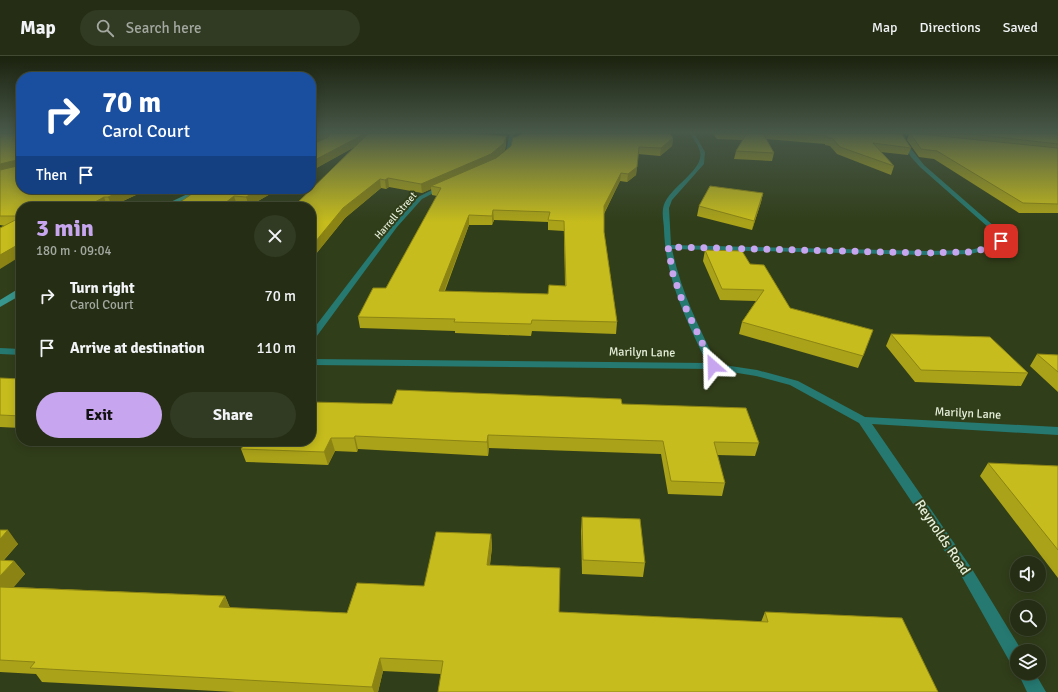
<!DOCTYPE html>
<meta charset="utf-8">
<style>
:root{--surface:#252e14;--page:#313a22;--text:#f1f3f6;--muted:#a3a8a0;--line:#424a34;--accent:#c8a6ef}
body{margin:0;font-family:Signika,sans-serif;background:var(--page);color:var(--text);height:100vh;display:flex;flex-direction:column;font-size:15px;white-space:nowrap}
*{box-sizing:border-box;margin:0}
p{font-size:13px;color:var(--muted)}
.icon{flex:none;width:22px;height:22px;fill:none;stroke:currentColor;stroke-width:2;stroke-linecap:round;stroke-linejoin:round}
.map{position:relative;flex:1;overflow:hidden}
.side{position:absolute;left:16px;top:146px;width:300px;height:244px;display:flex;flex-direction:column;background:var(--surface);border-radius:16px;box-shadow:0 2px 10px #0003,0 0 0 1px var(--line)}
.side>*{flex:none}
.top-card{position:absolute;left:16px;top:16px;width:300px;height:122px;border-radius:16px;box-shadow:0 2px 10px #0003,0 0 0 1px var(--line);background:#1a4fa0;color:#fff;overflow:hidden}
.controls{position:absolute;left:1010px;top:500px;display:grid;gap:8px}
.controls a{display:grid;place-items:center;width:36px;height:36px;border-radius:50%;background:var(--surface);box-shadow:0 2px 10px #0003,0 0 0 1px var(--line);font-size:20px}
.pin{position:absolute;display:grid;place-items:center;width:34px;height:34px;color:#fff;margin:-17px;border-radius:8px;box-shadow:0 2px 6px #0006}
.me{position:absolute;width:44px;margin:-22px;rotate:335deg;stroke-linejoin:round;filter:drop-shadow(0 0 3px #0008)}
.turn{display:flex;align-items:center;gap:14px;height:84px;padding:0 20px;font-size:18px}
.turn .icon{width:52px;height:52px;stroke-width:2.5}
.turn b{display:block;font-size:28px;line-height:34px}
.then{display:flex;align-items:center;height:38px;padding:0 20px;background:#0003;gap:8px;font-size:15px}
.round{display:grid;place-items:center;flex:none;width:42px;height:42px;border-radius:21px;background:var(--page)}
.summary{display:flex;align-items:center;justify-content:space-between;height:68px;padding:0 20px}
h1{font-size:24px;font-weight:800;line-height:30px;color:var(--accent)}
.button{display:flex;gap:8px;margin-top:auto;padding:8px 20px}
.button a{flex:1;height:46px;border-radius:24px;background:var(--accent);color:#111;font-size:16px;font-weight:800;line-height:46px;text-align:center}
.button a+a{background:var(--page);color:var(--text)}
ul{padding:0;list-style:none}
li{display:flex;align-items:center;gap:12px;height:52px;padding:0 20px}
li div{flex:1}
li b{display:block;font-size:15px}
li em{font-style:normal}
header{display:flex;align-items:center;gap:24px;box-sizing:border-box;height:56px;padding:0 20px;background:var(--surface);border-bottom:1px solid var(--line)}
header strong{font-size:19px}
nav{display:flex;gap:22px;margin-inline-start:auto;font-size:14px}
.search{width:280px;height:36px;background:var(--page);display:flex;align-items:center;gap:10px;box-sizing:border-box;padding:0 14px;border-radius:22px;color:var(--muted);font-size:15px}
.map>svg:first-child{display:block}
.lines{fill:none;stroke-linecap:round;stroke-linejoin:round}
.street{fill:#257971;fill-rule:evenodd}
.secondary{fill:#37968d;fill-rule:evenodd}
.wall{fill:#aaa219;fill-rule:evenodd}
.shaded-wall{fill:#8b8414}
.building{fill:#c6bc1d;stroke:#8b8414;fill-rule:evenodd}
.route{stroke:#c8a6ef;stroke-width:7;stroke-dasharray:0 12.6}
.labels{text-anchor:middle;stroke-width:4;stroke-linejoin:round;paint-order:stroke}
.far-street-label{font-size:10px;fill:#e6efda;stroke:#313e1a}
.street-label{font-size:12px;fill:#e6efda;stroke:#313e1a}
.near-street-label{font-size:14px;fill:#e6efda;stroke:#313e1a}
</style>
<header>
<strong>Map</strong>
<div class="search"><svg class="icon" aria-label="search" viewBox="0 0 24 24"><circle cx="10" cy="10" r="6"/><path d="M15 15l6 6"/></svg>Search here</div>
<nav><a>Map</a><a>Directions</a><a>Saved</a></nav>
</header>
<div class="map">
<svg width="1058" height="636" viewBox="0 0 1058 636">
<rect width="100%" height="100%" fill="#313e1a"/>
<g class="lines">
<!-- street -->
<path class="street" d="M510,77H514L510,96L504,102H500V100L506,95Z
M690,77H694L705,96L704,108L672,144L669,152L671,189L927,195L970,194L995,188L998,185L997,179L920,111L911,101L901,84L903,83L924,109L1003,178L1004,185L1000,191L970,198L927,199L672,193C681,236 698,269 717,308L757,314L798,325L865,361L1058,371V379L872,368L972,513L1022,595H1017V610L1011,608L962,521L859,367L790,329L756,320L713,313L311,309V303L707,307C686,263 666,224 664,174C664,167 662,160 663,153C665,133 705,115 700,96C699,90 693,82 690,77Z
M442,129L447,130L422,143L397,171L314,284L311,285V276L393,169L418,141Z
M0,292L21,293V299L0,298Z
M1018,617H1035L1046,636H1027Z"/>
<!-- secondary -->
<path class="secondary" d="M198,133H206L168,151H160Z
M18,233H21V239L0,251V244Z"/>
</g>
<!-- wall -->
<path class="wall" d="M0,77L149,133L112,150L21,151V200L5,170L0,169Z
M311,77H480L479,79L506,88L505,94L494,103L673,82L672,90L660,100L638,98L636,119L627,126L620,125L604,158V176L617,266L616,278L532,275L531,280L455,277V275L360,272L358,261L386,232L437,140L432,139L431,133L422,137L389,131L386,133L381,132L345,162L311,204V151L354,91L311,115ZM494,164L548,166V174L564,175L565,230L548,238L445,235L469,169H492Z
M712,77H1058V157H1019L934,103L919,101L907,84L909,78H902L911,92L908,99L881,96L894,110L891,119L837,98L830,90L825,89V88L766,83L774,97L772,105L734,103L736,95L743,84L717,83Z
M199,133H279L249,150L237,149L234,151H173Z
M763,137L761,146L752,174L697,160L699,150Z
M705,194L750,208L790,252L863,300L858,312L739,278L742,266L756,245L720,244L703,205Z
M891,278L1028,317L1021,330L915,326L886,290Z
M1037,298L1058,299V336L1030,310Z
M0,322L21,323V372L0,371Z
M392,348H622L759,387L755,400L717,399L725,427L722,440L668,438L661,398L489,392L488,400L358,393L357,396L335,395L328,409L246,406L241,393L245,388L235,387L234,385H311Z
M988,407L1058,410V522L980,420Z
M582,461L645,507L643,521L582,518L581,475Z
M0,474L18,488L4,504L14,505L25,518L13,531L225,540L230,552L347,557L424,530L491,478L492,491L490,509L559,556L761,566L765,556L902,562L441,618L383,615L378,636H235L42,626L36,618L0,616Z"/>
<!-- shaded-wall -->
<path class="shaded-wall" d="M321,77H331L322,85L311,91V83Z
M366,77H373V81L311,115V106Z
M506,80V88L505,94L491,106L431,130V133L422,137L421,128Z
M673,82L672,90L660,100L661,92Z
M17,104L21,112L0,117V108Z
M637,111L636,119L627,126L628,118Z
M621,117L620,125L603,159L604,150Z
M388,122L389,131L386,133L385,124Z
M380,123L381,132L345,162L311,204V191L343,152Z
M127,133H149L112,150L108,141Z
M261,133H279L249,150L246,141Z
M763,137L761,146L752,174L754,165Z
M234,140L237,149L234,151H220Z
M104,141L107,150L106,151H86Z
M493,154L494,164L492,169V160Z
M469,159V169L440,246L439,235Z
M21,187V200L0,213V199Z
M488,379L489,392L488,400L487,386Z
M355,380L358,393L357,396L354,382Z
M331,382L335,395L328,409L324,396Z
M8,474L18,488L0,508V483Z
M491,478L492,491L488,523L487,509Z
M14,505L25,518L3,544L0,541V520Z
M225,540L231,554L219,551Z
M380,602L383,615L378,636H374L372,631Z"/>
<!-- building -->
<path class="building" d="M0,77H21V133H127L108,141H104L86,151H21V160H0V114L17,110L19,105L17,104L0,108Z
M311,77H321L311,83Z
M331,77H366L311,106V88L327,82Z
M369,77H476V78L506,80L504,87L491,98L421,128L388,122L385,124L380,123L343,152L311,191V151H293Z
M524,77H670L673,82L661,92L639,91L637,111L628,118L621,117L604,150V176L617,266L532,264L531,268L454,266L455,263L358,261L373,232H386L441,132L431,130L496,102L511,90L513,81H516ZM493,154L550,156L548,164L564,165L566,230L549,229L548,238L439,235L469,159L492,160Z
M747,77H763L774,97L736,95Z
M781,77H901L911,92L873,87L894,110L840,91L832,82H828L827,80Z
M910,77L1058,92V148L1023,147L937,95L921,93Z
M962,77H1058V88Z
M710,130L763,137L754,165L699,150Z
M199,133H261L246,141L234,140L220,151H173Z
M21,161V187L0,199V172Z
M705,194L742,195L750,208L764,209L790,252L873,274L863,300L742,266L764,234L722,233Z
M891,278L990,281L1028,317L921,314Z
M1037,298L1058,299V316Z
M0,322L21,323V360L0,359Z
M397,334L621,343L622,348L746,352L759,387L714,386L725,427L671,425L663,385L488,379L487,386L355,380L354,382H331L324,396L241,393L247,385H311V346L392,348Z
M988,407L1058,410V494Z
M582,461L640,463L645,507L583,504Z
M0,474H8L0,483Z
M436,476L491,478L487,509L560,512L559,556L768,566L765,556L902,562L938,636H438L443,605L380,602L372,631L30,612L35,606L0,604V531L225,540L219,551L347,557L357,527L424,530Z
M0,504L14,505L0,520Z"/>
<!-- sky -->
<linearGradient id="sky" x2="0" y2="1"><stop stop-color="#1b220e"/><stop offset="0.46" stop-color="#485849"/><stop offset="1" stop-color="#485849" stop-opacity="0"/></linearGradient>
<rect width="1058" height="166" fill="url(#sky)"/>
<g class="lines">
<!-- route -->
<path class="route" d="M713,310L682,244L673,218L668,191L927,197L970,196L998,190L1001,185"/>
</g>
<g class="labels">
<!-- far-street labels -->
<g class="far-street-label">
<text transform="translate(395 159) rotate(-49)" y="4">Harrell Street</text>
</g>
<!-- street labels -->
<g class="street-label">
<text transform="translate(642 296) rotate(1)" y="4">Marilyn Lane</text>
<text transform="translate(968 357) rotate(3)" y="4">Marilyn Lane</text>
</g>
<!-- near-street labels -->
<g class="near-street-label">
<text transform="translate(943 481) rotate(56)" y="5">Reynolds Road</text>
</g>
</g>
</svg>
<div class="controls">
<a><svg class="icon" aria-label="sound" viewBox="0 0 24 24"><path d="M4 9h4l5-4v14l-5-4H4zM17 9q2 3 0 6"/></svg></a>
<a><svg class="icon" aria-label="search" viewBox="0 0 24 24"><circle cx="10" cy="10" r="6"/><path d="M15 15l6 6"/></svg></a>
<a><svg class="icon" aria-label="layers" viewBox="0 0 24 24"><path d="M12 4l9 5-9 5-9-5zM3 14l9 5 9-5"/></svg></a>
</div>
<div class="pin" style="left:1001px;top:185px;background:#d93025"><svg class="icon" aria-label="arrive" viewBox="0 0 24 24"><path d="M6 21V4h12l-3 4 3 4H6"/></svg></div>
<svg class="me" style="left:713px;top:310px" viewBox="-20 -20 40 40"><path d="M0-17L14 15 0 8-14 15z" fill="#c8a6ef" stroke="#fff" stroke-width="4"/></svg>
<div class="top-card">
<div class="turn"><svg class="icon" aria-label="right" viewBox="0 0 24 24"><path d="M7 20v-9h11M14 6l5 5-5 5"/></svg><div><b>70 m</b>Carol Court</div></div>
<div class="then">Then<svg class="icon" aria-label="arrive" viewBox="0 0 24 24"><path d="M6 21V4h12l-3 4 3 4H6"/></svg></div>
</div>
<section class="side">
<div class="summary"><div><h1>3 min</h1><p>180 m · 09:04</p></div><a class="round"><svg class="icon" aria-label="close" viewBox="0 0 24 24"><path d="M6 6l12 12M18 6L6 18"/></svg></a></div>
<ul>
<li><svg class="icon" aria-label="right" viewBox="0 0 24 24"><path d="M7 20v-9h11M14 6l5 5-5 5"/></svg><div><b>Turn right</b><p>Carol Court</p></div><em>70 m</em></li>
<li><svg class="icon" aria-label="arrive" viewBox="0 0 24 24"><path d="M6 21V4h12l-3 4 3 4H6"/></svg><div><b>Arrive at destination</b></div><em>110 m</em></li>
</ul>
<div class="button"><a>Exit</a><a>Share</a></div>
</section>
</div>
